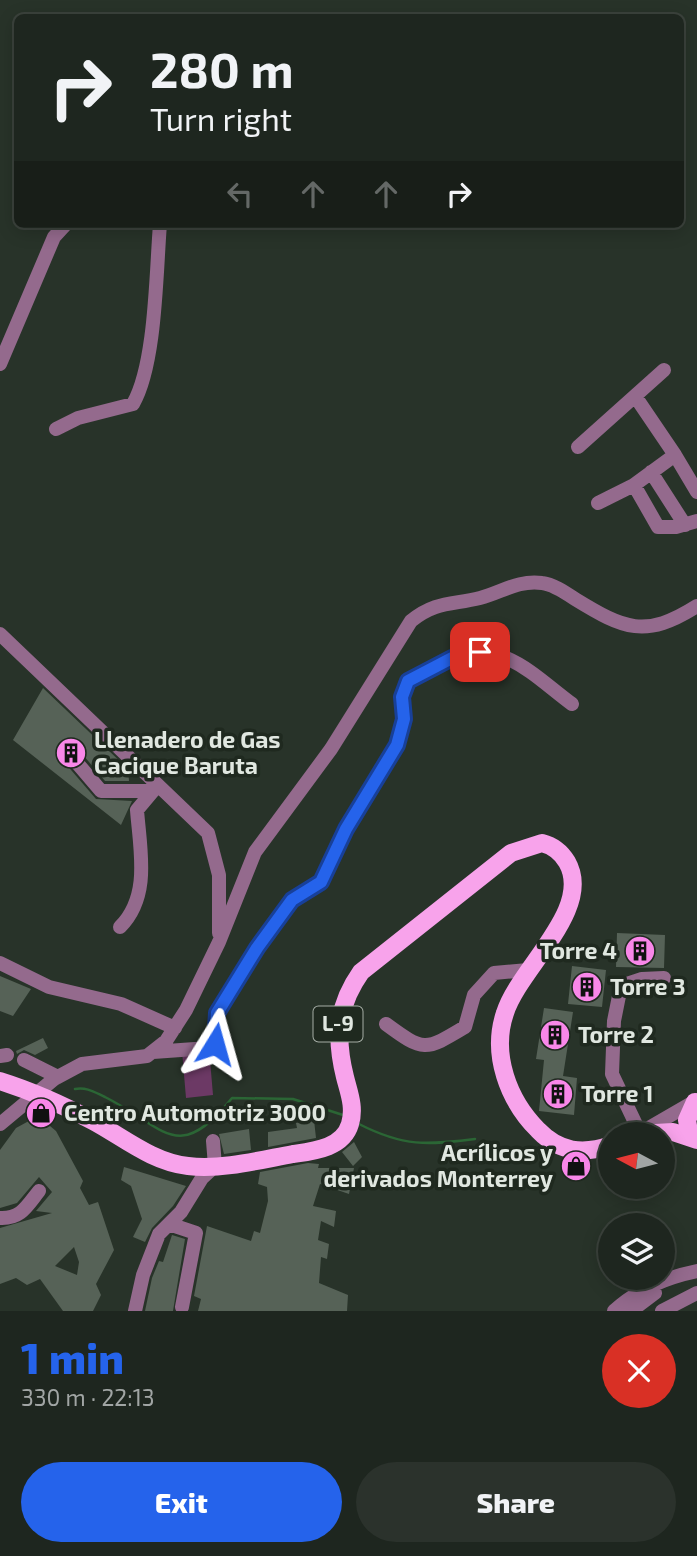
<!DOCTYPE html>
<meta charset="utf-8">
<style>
:root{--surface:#1e261f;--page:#2b322c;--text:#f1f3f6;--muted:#a1a5a4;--line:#3c433d;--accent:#2563eb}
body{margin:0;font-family:"Exo 2",sans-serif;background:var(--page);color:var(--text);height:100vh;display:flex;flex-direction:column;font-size:26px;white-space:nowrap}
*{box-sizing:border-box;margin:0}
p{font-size:23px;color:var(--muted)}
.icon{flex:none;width:38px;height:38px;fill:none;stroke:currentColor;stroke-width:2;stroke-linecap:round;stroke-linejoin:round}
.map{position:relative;height:1311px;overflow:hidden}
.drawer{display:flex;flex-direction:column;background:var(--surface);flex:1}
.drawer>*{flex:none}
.hud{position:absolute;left:14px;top:14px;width:670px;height:214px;border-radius:10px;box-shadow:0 4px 18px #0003,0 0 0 2px var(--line);background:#1e261f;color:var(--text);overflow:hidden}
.needle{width:46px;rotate:277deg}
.tools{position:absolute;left:598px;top:1122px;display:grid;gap:14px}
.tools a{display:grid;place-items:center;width:77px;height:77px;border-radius:50%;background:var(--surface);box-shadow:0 4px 18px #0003,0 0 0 2px var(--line);font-size:35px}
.pin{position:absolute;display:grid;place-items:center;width:60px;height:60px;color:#fff;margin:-30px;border-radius:14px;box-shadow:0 4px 10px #0006}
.me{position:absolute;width:77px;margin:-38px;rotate:8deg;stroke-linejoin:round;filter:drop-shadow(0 0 5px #0008)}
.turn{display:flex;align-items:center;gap:24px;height:147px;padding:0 21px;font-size:32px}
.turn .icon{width:91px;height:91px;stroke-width:2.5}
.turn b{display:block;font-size:49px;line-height:60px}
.lanes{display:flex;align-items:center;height:66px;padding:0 21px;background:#0003;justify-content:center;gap:35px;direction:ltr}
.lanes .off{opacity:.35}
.round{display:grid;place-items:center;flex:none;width:74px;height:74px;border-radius:37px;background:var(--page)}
.overview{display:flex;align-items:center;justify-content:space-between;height:119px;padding:0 21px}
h1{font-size:42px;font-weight:800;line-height:52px;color:var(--accent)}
.button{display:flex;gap:14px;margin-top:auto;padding:14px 21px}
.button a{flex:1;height:80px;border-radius:42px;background:var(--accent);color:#fff;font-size:28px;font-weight:800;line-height:80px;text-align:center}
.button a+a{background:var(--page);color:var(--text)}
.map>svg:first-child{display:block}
.green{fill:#6c3965}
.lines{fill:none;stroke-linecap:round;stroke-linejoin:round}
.stream{stroke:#2b6635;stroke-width:2.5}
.building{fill:#566257;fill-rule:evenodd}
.minor{stroke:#946a8d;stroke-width:14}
.major{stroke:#f8a3eb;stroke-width:18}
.route-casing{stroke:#184099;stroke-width:18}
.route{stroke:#2563eb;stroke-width:12}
.labels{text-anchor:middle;stroke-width:7;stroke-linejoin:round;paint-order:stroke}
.shield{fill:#1f291f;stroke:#a6aea6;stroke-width:2}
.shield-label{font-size:21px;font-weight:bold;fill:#e0e7e0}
.poi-label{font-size:23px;font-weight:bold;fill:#e0e7e0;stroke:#1f291f;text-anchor:start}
</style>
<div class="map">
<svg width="697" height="1311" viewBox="0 0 697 1311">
<rect width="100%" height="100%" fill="#283329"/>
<!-- green -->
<path class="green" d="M209,1048L213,1095L186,1098L182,1051Z"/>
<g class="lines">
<!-- stream -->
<path class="stream" d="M75,1089C87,1087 94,1092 105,1097C165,1127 177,1166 232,1098L293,1099L343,1115
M359,1124C404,1147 427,1145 475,1139"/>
</g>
<!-- building -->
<path class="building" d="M43,688L128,769L129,781H105L73,743L64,741L57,747L59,756L96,799L132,801L121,825L13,740Z
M617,933L665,935L664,968L616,967Z
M572,966L606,970L602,1007L568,1004Z
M0,976L31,989L13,1016L0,1011Z
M544,1008L573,1012L563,1076L577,1078L574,1115L539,1111L544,1060L536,1059Z
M43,1038L48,1048L35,1055L24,1050L17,1054L16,1051Z
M38,1116L56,1131L83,1181L80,1188L89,1205L98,1202L114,1250L96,1284L101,1295L93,1311H63L40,1279L27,1285L16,1278L0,1284V1228L52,1213L36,1211L52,1192L39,1177L17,1203L0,1208V1150L16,1128ZM74,1247L79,1262L77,1275L55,1266Z
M314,1120L316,1138L268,1147V1132L297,1128L296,1123Z
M249,1129L251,1150L224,1154L219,1134Z
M354,1142L362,1157L353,1166L342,1152Z
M308,1163L319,1164L318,1168H354L349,1194L320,1184L313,1206L336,1211L334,1227L321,1221L318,1240L329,1244L327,1259L321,1257L319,1283L348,1295L347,1311H198L201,1299L194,1296L207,1226L251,1241L254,1231L260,1233L268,1201L267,1187L258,1184L260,1172Z
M124,1167L186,1186L173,1206L152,1228L145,1242L133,1237L142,1219L131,1186L121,1180Z
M172,1235L185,1239L173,1311H145L152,1278L159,1261L163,1262Z"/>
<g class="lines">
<!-- minor -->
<path class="minor" d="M0,364L54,237L66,224
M635,396L675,455
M56,429L78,418L133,404C156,364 156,272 160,224
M578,447L664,370
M651,472L685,525
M634,485L675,455L697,492
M598,503L634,485L658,527H676L697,521
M0,634L208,833L219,875V933
M66,750L101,791H151
M120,927C151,896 140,850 137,810L158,785
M0,963L49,987L121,1004L175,1028
M664,978L642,979L627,984L619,996L614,1021L612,1074L640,1133L697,1100
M386,1024C424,1052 425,1051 465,1027L474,995L494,973L528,970
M153,1052L209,1048L215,1044L217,1013L257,948L292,900L321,882L346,829L397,745L404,719L402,697L408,681C422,674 437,664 452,658C502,638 534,676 572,704
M0,1056L7,1055
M24,1060L58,1077
M0,1124L54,1079L82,1064L147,1056L166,1041L186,1010L219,942L255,852L331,749L411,621C436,601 452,605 480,598C503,592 517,580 542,583C553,584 566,593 575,599C624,629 645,639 697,606
M0,1218C21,1219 27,1206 39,1191
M169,1224L196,1233L182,1307
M135,1311L143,1275L159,1234L181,1212L202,1178L215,1166L213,1141
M614,1311C637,1290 667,1277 697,1271
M631,1311L655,1293
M662,1311L697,1293"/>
<!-- major -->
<path class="major" d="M0,1081C32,1091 63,1105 93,1121C123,1137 152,1162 188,1166C222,1170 260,1160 293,1154C314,1151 343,1148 350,1124C355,1107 349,1093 345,1077C335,1037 337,1006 361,972L511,853L542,843C554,846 561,852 567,862C594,909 519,968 505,1013C491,1054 508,1100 538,1130C559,1152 583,1155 611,1145
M638,1134L673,1132L697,1140
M690,1137L687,1120L695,1102"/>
</g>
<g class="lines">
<!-- route casing -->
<g class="route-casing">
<path id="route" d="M215,1044L217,1013L257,948L292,900L321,882L346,829L397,745L404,719L402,697L408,681L452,658L480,652"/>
</g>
<!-- route -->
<use href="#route" class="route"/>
</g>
<!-- icons -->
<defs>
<g id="building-disc" transform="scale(1.575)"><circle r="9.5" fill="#f987e9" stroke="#1f291f"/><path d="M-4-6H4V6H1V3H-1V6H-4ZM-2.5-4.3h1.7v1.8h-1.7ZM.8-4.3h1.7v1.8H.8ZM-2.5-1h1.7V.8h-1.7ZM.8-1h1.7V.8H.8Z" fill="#111"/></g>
<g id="shop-disc" transform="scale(1.575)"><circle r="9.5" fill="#f987e9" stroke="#1f291f"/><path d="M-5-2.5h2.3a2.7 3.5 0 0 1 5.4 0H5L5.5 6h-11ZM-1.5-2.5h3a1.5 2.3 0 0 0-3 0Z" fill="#111"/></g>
</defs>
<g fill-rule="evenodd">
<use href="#building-disc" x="71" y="753"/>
<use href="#building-disc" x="640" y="951"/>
<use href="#building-disc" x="587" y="987"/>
<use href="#building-disc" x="555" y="1035"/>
<use href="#building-disc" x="558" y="1094"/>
<use href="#shop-disc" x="41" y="1113"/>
<use href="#shop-disc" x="576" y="1166"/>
</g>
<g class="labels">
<!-- shield labels -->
<rect class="shield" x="313.5" y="1006.5" width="49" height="35" rx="5"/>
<g class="shield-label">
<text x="338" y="1031">L-9</text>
</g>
<!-- poi labels -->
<g class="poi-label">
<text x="94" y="748">Llenadero de Gas<tspan x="94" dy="26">Cacique Baruta</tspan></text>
<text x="617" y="959" text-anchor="end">Torre 4</text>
<text x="610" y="995">Torre 3</text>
<text x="578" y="1043">Torre 2</text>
<text x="581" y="1102">Torre 1</text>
<text x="64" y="1121">Centro Automotriz 3000</text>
<text x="553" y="1161" text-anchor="end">Acrílicos y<tspan x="553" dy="26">derivados Monterrey</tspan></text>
</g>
</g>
</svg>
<div class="tools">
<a><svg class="needle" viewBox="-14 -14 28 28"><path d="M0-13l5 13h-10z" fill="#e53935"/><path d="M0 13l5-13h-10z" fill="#a1a5a4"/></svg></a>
<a><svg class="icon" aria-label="layers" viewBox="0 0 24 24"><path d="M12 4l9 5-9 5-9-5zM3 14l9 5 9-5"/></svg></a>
</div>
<div class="pin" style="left:480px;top:652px;background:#d93025"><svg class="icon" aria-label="arrive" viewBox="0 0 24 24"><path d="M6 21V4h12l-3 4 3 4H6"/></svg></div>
<svg class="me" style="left:215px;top:1044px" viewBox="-20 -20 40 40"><path d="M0-17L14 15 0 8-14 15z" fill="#2563eb" stroke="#fff" stroke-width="4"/></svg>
<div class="hud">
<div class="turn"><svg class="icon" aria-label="right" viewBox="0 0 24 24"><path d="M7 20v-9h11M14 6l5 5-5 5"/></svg><div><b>280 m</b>Turn right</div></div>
<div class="lanes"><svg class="icon off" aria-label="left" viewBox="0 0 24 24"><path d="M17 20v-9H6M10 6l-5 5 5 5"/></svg><svg class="icon off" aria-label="ahead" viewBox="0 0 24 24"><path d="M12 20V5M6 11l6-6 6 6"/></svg><svg class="icon off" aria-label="ahead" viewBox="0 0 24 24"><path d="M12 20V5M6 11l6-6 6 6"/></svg><svg class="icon" aria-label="right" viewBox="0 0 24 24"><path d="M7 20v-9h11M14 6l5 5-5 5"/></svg></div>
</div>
</div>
<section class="drawer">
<div class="overview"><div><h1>1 min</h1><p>330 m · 22:13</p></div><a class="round" style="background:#d93025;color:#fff"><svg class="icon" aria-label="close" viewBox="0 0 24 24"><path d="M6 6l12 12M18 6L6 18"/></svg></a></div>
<div class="button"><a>Exit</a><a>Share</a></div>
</section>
